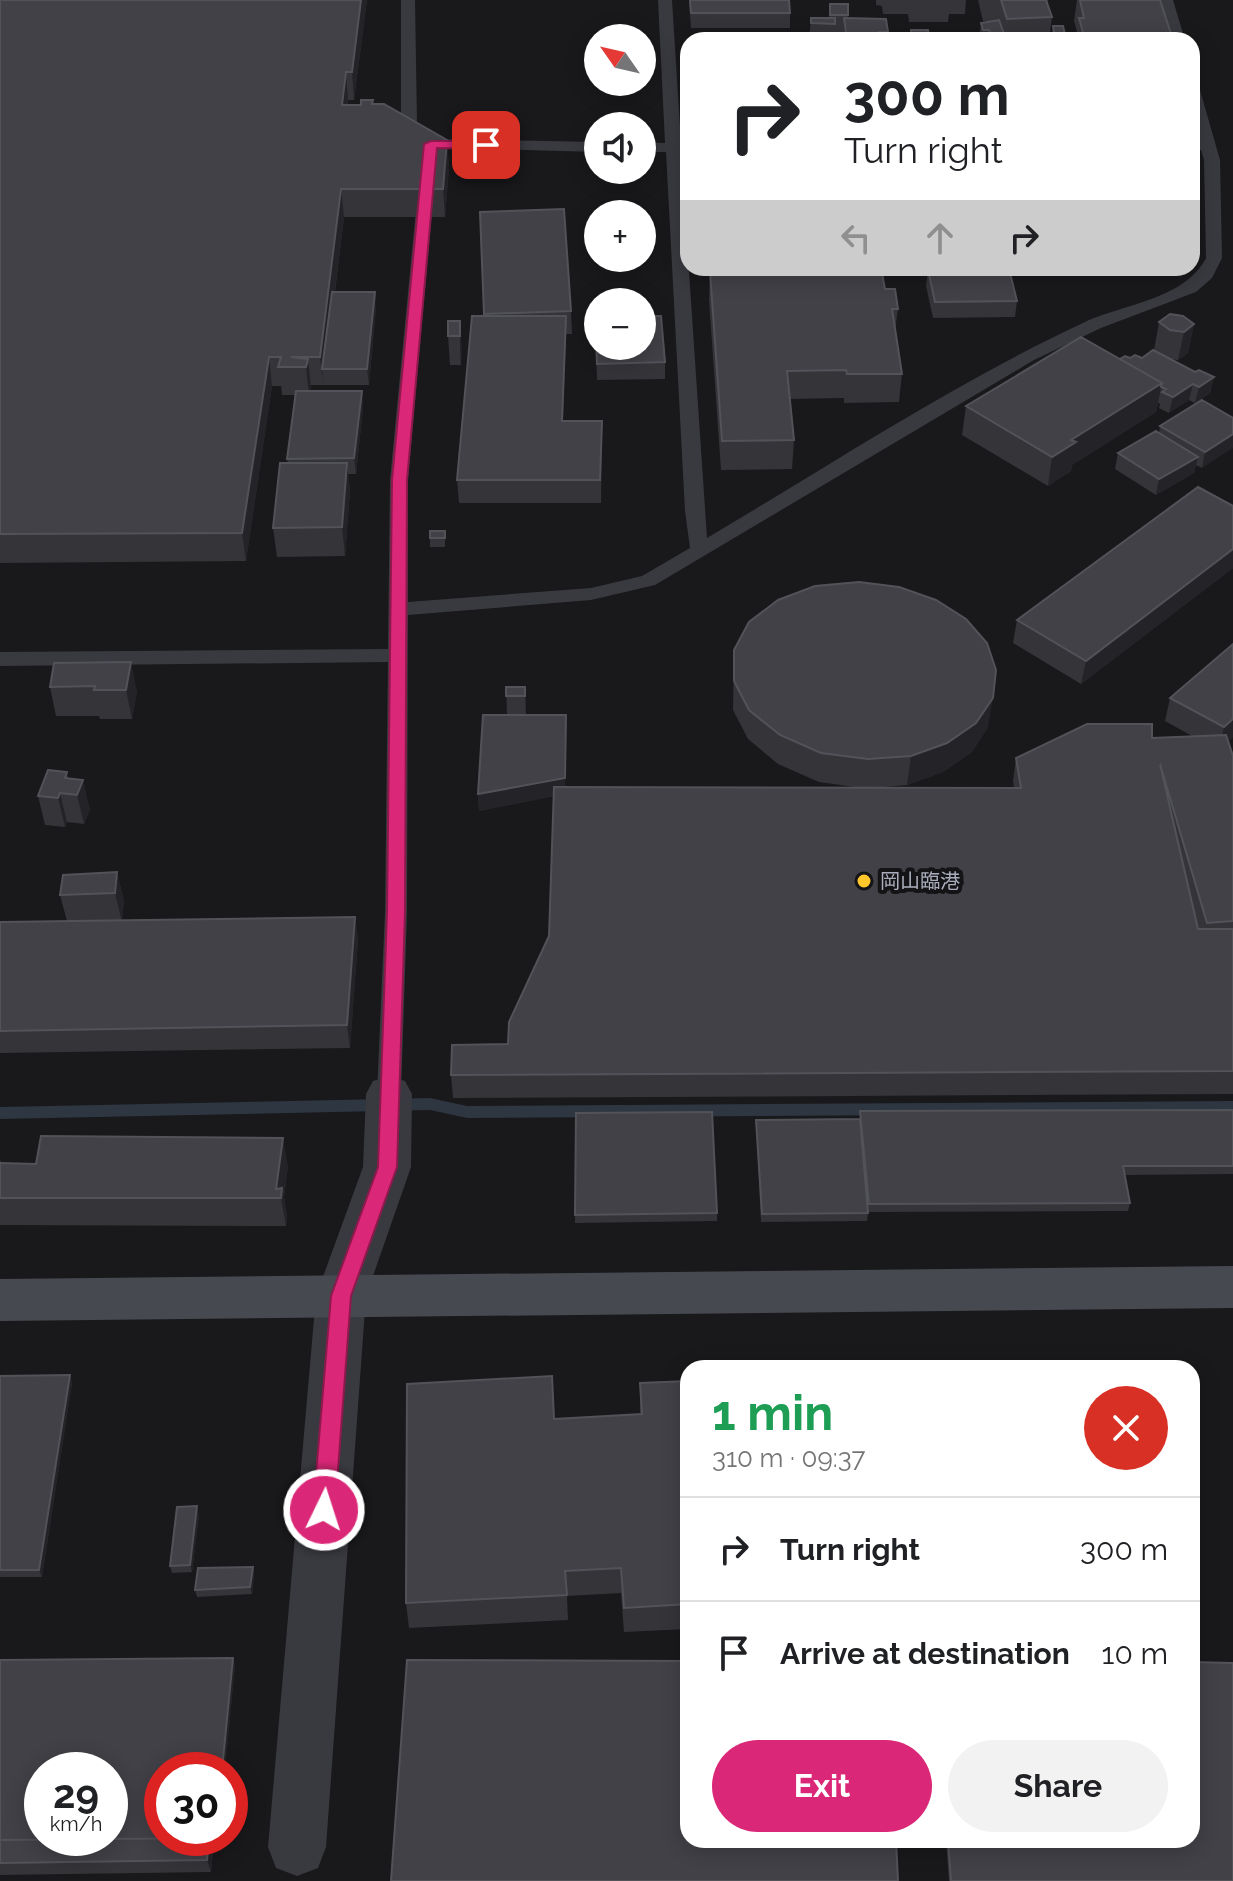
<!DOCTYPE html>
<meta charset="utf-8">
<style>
:root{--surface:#fff;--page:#f2f2f2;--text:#202124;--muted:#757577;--line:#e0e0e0;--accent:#db2777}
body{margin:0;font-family:Raleway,"Noto Sans JP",sans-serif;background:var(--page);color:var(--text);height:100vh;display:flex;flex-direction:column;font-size:30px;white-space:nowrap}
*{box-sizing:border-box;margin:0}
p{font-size:26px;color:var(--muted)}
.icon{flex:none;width:44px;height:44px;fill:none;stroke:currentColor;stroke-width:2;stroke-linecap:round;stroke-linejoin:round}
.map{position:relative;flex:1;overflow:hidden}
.side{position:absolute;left:680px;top:1360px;width:520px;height:488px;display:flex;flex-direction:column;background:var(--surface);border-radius:24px;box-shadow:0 4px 20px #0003}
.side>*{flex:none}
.hud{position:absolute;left:680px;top:32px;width:520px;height:244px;border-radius:24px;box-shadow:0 4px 20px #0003;background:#fff;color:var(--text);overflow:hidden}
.needle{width:52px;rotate:304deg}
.fabs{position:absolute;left:584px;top:24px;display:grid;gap:16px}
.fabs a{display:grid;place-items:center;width:72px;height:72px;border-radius:50%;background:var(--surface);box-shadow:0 4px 20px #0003;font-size:40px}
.speed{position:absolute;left:24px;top:1752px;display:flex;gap:16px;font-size:40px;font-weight:700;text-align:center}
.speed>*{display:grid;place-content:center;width:104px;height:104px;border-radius:50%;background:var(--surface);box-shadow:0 4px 20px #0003;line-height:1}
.speed small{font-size:20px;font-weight:400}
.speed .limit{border:12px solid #d22;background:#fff;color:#111}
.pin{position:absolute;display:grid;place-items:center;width:68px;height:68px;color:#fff;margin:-34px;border-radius:16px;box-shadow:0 4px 12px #0006}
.me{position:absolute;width:88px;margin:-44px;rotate:4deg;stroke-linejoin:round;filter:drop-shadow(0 0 6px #0008)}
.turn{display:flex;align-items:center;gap:28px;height:168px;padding:0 32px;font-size:36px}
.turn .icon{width:104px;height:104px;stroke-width:2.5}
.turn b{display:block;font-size:56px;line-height:68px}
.lanes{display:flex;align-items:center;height:76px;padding:0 32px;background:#0003;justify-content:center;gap:40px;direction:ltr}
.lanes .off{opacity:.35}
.round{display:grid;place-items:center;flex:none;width:84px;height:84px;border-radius:42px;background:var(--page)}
.head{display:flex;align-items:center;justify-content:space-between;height:136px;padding:0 32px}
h1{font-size:48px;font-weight:700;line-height:60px;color:#1e9e55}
.cta{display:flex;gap:16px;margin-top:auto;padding:16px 32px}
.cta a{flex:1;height:92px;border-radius:48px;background:var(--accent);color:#fff;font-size:32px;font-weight:700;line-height:92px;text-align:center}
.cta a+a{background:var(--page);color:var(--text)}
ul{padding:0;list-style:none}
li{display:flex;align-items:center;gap:24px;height:104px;padding:0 32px;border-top:2px solid var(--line)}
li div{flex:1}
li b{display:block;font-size:30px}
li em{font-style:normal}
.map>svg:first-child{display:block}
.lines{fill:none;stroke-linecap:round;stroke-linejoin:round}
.stream{fill:#2d3641;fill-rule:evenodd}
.lane{fill:#393a40;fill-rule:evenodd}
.street{fill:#393a40;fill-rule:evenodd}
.secondary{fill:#474951;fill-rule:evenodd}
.wall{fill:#353439}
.shaded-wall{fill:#242327}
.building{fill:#414147;stroke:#525259;stroke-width:2;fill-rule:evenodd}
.route{fill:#db2777;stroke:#8e194d;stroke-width:2}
.poi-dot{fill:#ffc72c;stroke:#141316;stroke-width:3}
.labels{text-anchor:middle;stroke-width:8;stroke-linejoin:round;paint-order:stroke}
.poi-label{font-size:20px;fill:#aaaebc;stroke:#141316;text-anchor:start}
</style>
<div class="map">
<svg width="1233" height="1881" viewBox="0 0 1233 1881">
<rect width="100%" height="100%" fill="#19181b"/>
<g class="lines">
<!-- stream -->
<path class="stream" d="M430,1098L467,1106L1233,1101V1113L467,1118L430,1110L0,1119V1107Z"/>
<!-- lane -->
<path class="lane" d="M401,0H415L417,124L435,139L598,142V152L426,147L401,125Z
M658,0H672L681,143H688V153H681L707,538C832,464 954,383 1085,322C1124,304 1185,299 1206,258L1204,160L1201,150H1192V140H1199L1192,116V85L1200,90L1220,160L1222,258L1212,278L1196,292L1101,328L1034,360L655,585L591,600L408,615L407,912L401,1094L397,1100L389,1103L381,1100L377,1094L385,912L388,662L0,666V652L388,649L390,480L418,189L426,184L434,189L408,480V602L591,588L642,576L690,548L685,511L666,152H642V142L665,143Z
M1159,0H1173L1185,40H1171Z"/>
<!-- street -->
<path class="street" d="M389,1076L405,1081L412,1094L411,1167L366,1296L326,1847L318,1868L297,1876L276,1868L268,1847L316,1296L363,1167L366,1094L373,1081Z"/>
<!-- secondary -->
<path class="secondary" d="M1233,1266V1308L0,1321V1279Z"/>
</g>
<!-- wall -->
<path class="wall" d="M0,0H367L354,100H348V105L373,104L447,140L449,168L445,217H344L335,292L376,308L369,385H311L310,391H362L363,407L356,474H348L350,491L345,556L277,557L273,528L288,463L287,459L296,395H282L281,386H272L246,561L0,563Z
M689,0H789L790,13V28H691Z
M876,0H966L965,14H949L948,22H909L908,14H883L882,6L876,5Z
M978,0H1048L1047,4L1052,17L1049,40H989L988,38H982L980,31L981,23L993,21H983Z
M1077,0H1160L1173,40H1076L1077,32L1074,21Z
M830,4H848V18L888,32L887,40H809L811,18H829Z
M1053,26L1066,38V40H1053L1052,34Z
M911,30L929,37V40H910Z
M765,268H881L885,289L898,309L895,330L902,374L899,402L844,403V398L790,399L794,440L792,469L721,470L709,300L710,271H765Z
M939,268H990L1017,301L1015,317L933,318L926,286L928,270H940Z
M571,311L572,334H566L563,421H602L601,503H459L457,480L484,314Z
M595,317L665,362V379L597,380Z
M460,321L461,365H450L448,336Z
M1159,322L1194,324L1188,353L1178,360L1169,359L1195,372L1214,377L1210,393L1195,403L1189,400L1169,413L1159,408L1160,404L1158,403L1156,412L1072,465L1071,471L1048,486L962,435L966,406L1120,359L1142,358L1157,353L1154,350Z
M1233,418L1202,468L1196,465L1194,473L1156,495L1115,469L1118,453L1159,433L1160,426Z
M1233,506V568L1081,684L1013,643L1017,620Z
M445,531V547H430V538Z
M1233,644V737L1228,741L1233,756V1094L453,1098L451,1075L508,1044L549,936L554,796L479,811L478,794L507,715L506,687H525L526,715H566L565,787L862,788L819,782L778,764L748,739L733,710L734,650L988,727L972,752L943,772L907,785L871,788H1014L1013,781L1016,758L1152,738L1192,736L1165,721L1170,698Z
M54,663L137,691L132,719H100L99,716H56L50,687Z
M67,772L68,778L90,809L84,824L67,822L65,827L45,825L38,796Z
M117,872L124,901L122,920L355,917L358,940L350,1048L0,1053V922L67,921L60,895Z
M1233,1110V1174L1125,1175L1130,1203L1128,1211L868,1212L860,1126L868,1213L867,1221L761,1222L756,1120L860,1119V1111Z
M576,1113L717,1213V1221L575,1223Z
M0,1159L1,1163L288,1166L284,1197L287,1216L286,1226L0,1225Z
M70,1375L72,1383L42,1577H0V1376Z
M688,1381V1629L624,1632L621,1593L567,1596L568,1620L409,1628L406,1603L554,1419L640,1414V1383Z
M199,1514L192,1572L172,1573L170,1566Z
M253,1567L254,1575L252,1594L197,1597L195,1590Z
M233,1658L235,1665L217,1850H213L211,1872L0,1875V1660Z
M946,1840H1192L1233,1881H949Z"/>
<!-- shaded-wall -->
<path class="shaded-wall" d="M361,0H367L354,100L352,72Z
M346,72L348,100L344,133L342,105Z
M447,140L449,168L445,217L443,189Z
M341,189L344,217L325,369H322L323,385L320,357Z
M375,292L376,308L369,385L367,369Z
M566,316V339L562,444V421Z
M460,321L462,350L461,365L460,336Z
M1194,324L1188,353L1178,360L1184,332Z
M269,357L272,386L246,561L242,533Z
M308,359L311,387L309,396L306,367Z
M1214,377L1210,393L1195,403L1199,387Z
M1162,383L1156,412L1072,465L1071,471L1048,486L1052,457L1071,440Z
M1193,384L1189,400L1169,413L1173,397Z
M362,391L363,407L356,474L354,458Z
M1233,434V448L1202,468L1205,452Z
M1198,457L1194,473L1156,495L1159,479Z
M347,463L350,491L345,556L342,527Z
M1233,549V568L1081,684L1086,661Z
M131,662L137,691L132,719L126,690Z
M993,698L988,727L972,752L943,772L907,785L911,756Z
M566,715L565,794L479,811L478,794Z
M1233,719V737L1218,751L1224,727Z
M83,780L90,809L84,824L77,795Z
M60,793L67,822L65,827L58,798Z
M117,872L124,901L122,922L115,893Z
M355,917L358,940L350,1048L347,1025Z
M283,1138L288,1166L284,1197L287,1216L286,1226L281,1198L276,1189Z
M70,1375L72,1383L42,1577L39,1570Z
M197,1506L199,1514L192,1572L190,1565Z
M253,1567L254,1575L252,1594L250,1587Z
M233,1658L235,1665L225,1770H222Z
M209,1838L213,1850L211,1872L207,1860Z"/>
<!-- building -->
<path class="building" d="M0,0H361L352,72H346L342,105H361V100H373L372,104H384L447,140L443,189H341L320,357H291L308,359L306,367H278L281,357H269L242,533L0,534Z
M690,0H789L790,13H691Z
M1001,0H1046L1052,17L1007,19Z
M1080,0H1160L1173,40H1085L1079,18H1084Z
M830,4H848V15H830Z
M811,18H835V24L811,23Z
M844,18L886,19L888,32H879L881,40H847Z
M999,20L1004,34L991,35L989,30H983L981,23Z
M1053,26H1063L1066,38H1055Z
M911,30H928L929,37H912Z
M1009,38H1025L1026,40H1010Z
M564,209L571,311L484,314L480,212Z
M767,268H881L885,289H895L898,309H892L902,374H847L846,370L787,371L794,440L722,441L710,271H768Z
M1009,269L1017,301L935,302L928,270Z
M332,292H375L367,369H322Z
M1170,314L1183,316L1194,324L1184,332L1170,330L1159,322Z
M472,316H566L562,421H602L600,480H457Z
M642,316H661L665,362L597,364L595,317H598V346H642Z
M448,321H460V336H448Z
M1081,337L1162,383L1071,440L1076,442L1052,457L966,406Z
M1153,350L1195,372L1199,370L1214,377L1199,387L1193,384L1173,397L1162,392L1166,389L1161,387L1162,383L1120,359L1125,356L1130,358L1135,355L1142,358Z
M296,391H362L354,458L287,459Z
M1202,400L1233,418V434L1205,452L1160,426Z
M1156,431L1198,457L1159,479L1118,453Z
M280,463H347L342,527L273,528Z
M1198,487L1233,506V549L1086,661L1017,620Z
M430,531H445V538H430Z
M859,582L899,587L936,600L966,619L987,643L996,670L993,698L976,723L947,743L911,756L868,759L821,753L780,735L749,710L734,681V650L749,622L778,600L815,586Z
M1233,644V719L1224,727L1170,698Z
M131,662L126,690H94L95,686L50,687L54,663Z
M506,687H525V696H506Z
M483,715H566L565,778L478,794Z
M1087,724H1152V738L1226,735L1233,756V921L1207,923L1160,764L1198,929H1233V1071L451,1075L452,1045L508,1044L509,1022L549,936L554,787L1021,788L1016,758Z
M48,770L67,772L65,778L83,780L77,795L60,793L58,798L38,796Z
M117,872L115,893L60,895L63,875Z
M355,917L347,1025L0,1031V922Z
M1233,1110V1166H1123L1130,1203L869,1204L860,1111Z
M712,1112L717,1213L575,1215L576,1113Z
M860,1119L868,1213L762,1214L756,1120Z
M41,1136L283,1138L276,1189L282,1188L281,1198H0V1163L36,1164Z
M70,1375L39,1570H0V1376Z
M552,1376L554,1419L642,1414L640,1383L688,1381V1604L624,1608L621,1568L565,1571L567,1595L406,1603L407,1384Z
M197,1506L190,1565L170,1566L177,1507Z
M253,1567L250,1587L195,1590L198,1568Z
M233,1658L222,1770H162V1838H194L0,1840V1660ZM42,1770H110V1838H42Z
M407,1660L688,1661V1840H896L898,1881H391Z
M1192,1662L1233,1663V1881H951L948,1840H1192Z
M209,1838L207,1860L0,1863V1840Z
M209,1838H215V1844H211Z"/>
<!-- route -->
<path class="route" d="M431,141H486L493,145L486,149L437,148L407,480L405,912L397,1167L351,1296L335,1510L332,1517L324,1520L316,1517L313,1510L331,1296L378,1167L387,912L392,480L424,144Z"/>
<!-- markers -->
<circle class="poi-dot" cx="864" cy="881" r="8"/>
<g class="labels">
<!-- poi labels -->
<g class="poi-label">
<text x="880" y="888">岡山臨港</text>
</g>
</g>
</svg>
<div class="fabs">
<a><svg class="needle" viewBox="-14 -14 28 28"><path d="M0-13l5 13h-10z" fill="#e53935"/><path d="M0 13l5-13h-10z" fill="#757577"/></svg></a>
<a><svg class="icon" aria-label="sound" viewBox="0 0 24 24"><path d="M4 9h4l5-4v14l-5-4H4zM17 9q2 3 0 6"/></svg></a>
<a>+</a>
<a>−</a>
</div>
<div class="speed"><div>29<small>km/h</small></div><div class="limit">30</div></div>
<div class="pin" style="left:486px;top:145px;background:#d93025"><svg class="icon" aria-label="arrive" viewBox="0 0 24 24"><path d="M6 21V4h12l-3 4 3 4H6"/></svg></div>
<svg class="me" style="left:324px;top:1510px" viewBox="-20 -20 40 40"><circle r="17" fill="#db2777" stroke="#fff" stroke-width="3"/><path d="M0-11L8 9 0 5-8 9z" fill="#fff"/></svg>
<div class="hud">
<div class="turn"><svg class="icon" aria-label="right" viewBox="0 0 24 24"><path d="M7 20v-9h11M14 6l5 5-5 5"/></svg><div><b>300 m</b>Turn right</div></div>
<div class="lanes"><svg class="icon off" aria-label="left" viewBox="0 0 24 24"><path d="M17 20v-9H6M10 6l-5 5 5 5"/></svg><svg class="icon off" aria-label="ahead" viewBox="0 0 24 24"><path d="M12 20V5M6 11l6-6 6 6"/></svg><svg class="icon" aria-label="right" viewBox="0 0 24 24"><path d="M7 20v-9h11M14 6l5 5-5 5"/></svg></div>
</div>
<section class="side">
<div class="head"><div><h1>1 min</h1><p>310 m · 09:37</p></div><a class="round" style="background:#d93025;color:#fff"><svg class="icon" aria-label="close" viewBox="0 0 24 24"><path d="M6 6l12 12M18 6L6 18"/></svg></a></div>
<ul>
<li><svg class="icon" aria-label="right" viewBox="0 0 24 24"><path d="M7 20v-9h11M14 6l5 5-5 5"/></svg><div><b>Turn right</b></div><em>300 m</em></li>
<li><svg class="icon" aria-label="arrive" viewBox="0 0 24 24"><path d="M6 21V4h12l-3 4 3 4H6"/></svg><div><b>Arrive at destination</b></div><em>10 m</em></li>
</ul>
<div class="cta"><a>Exit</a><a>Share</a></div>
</section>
</div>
